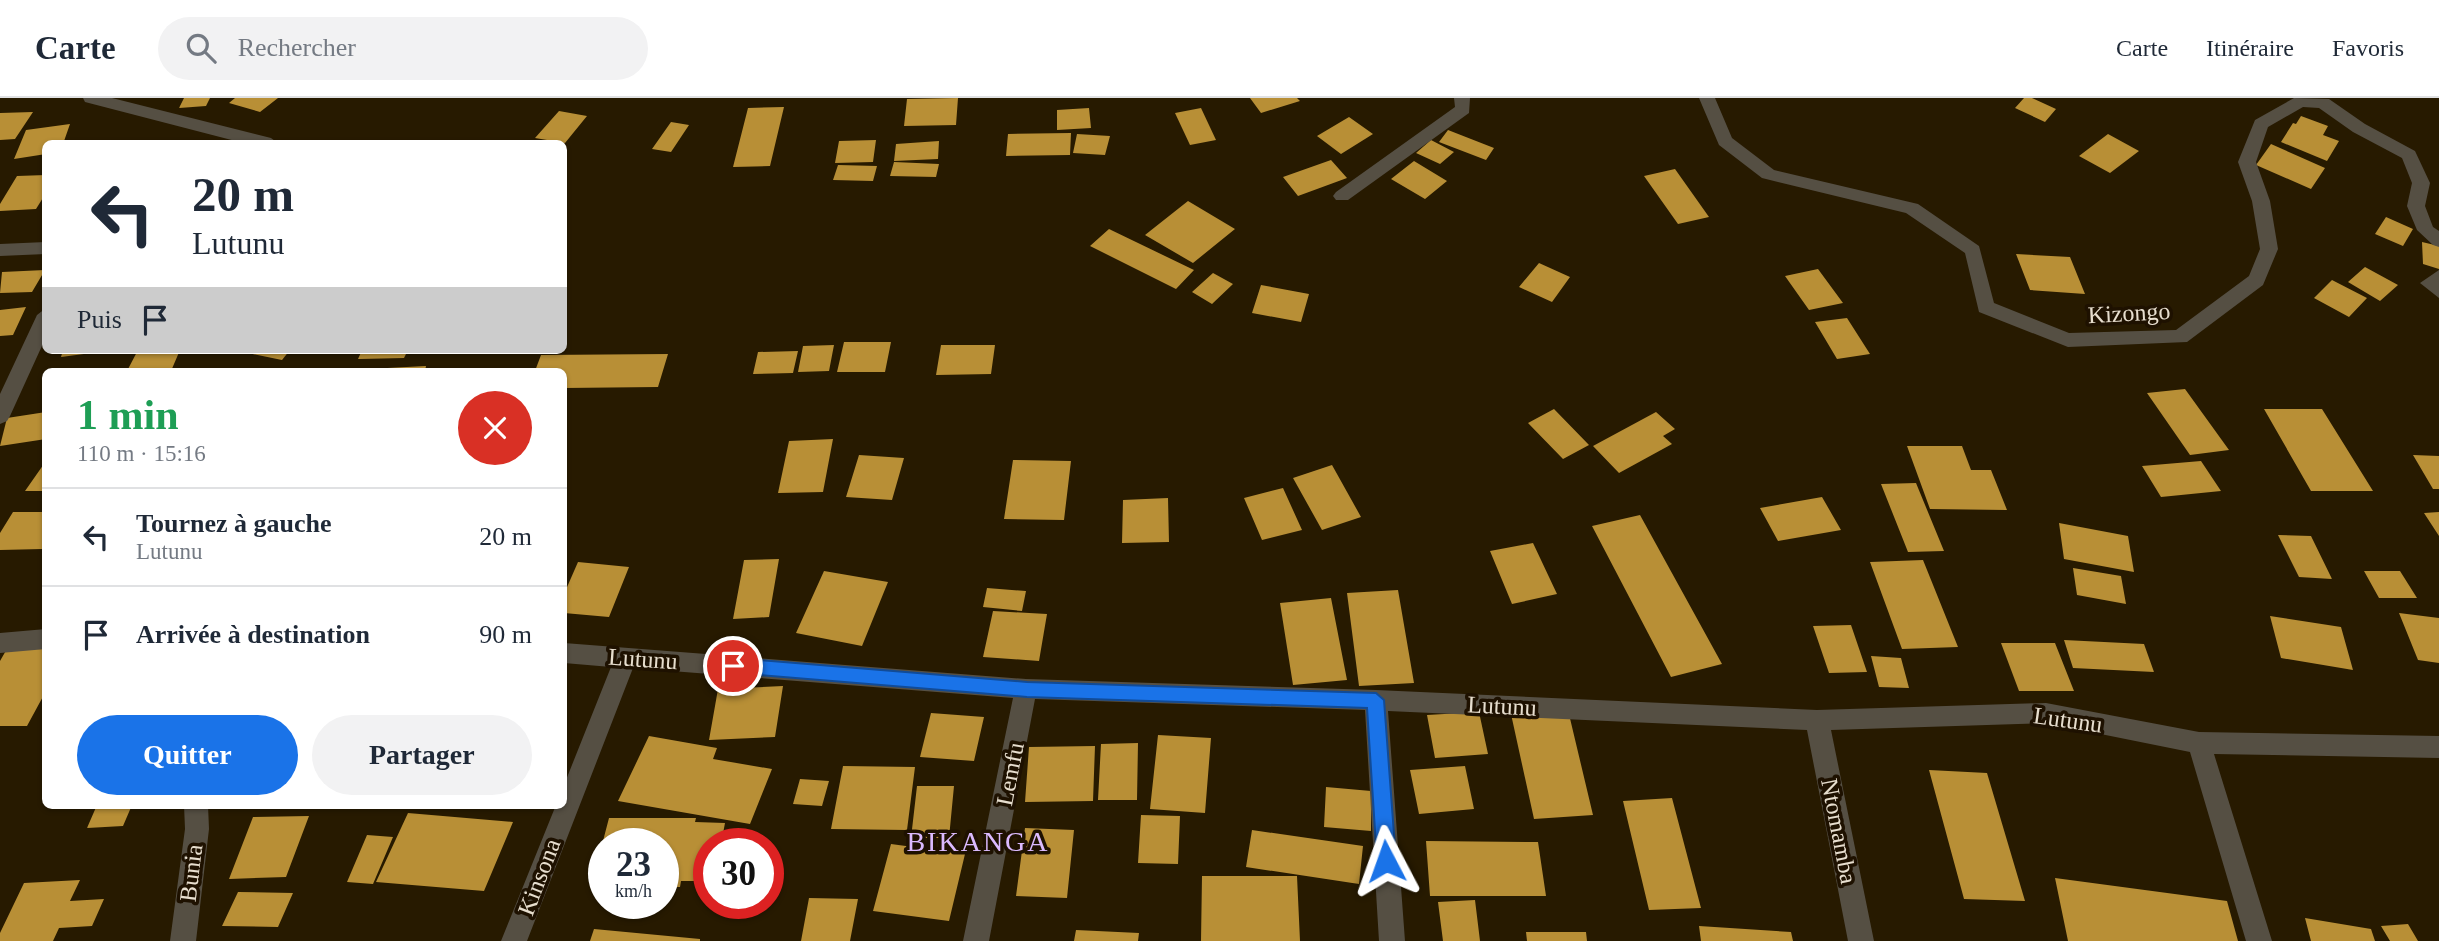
<!DOCTYPE html>
<html lang="fr">
<meta charset="utf-8">
<style>
:root{--surface:#fff;--page:#f2f2f3;--text:#1f2937;--muted:#747a83;--line:#e0e1e3;--accent:#1a73e8}
body{margin:0;font-family:Georgia,serif;background:var(--page);color:var(--text);height:100vh;display:flex;flex-direction:column;font-size:26px;white-space:nowrap}
*{box-sizing:border-box;margin:0}
p{font-size:23px;color:var(--muted)}
.icon{flex:none;width:38px;height:38px;fill:none;stroke:currentColor;stroke-width:2;stroke-linecap:round;stroke-linejoin:round}
.map{position:relative;flex:1;overflow:hidden}
.drawer{position:absolute;left:42px;top:270px;width:525px;height:441px;display:flex;flex-direction:column;background:var(--surface);border-radius:10px;box-shadow:0 2px 5px #0004}
.drawer>*{flex:none}
.banner{position:absolute;left:42px;top:42px;width:525px;height:214px;border-radius:10px;box-shadow:0 2px 5px #0004;background:#fff;color:var(--text);overflow:hidden}
.speed{position:absolute;left:588px;top:730px;display:flex;gap:14px;font-size:35px;font-weight:700;text-align:center}
.speed>*{display:grid;place-content:center;width:91px;height:91px;border-radius:50%;background:var(--surface);box-shadow:0 2px 5px #0004;line-height:1}
.speed small{font-size:18px;font-weight:400}
.speed .limit{border:10px solid #d22;background:#fff;color:#111}
.pin{position:absolute;display:grid;place-items:center;width:60px;height:60px;color:#fff;margin:-30px;border:4px solid #fff;border-radius:50%;box-shadow:0 2px 7px #0007}
.me{position:absolute;width:77px;margin:-38px;rotate:356deg;stroke-linejoin:round;filter:drop-shadow(0 0 5px #0008)}
.turn{display:flex;align-items:center;gap:24px;height:147px;padding:0 35px;font-size:32px}
.turn .icon{width:91px;height:91px;stroke-width:2.5}
.turn b{display:block;font-size:49px;line-height:60px}
.then{display:flex;align-items:center;height:66px;padding:0 35px;background:#0003;gap:14px;font-size:26px}
.round{display:grid;place-items:center;flex:none;width:74px;height:74px;border-radius:37px;background:var(--page)}
.summary{display:flex;align-items:center;justify-content:space-between;height:119px;padding:0 35px}
h1{font-size:42px;font-weight:700;line-height:52px;color:#1e9e55}
.primary-button{display:flex;gap:14px;margin-top:auto;padding:14px 35px}
.primary-button a{flex:1;height:80px;border-radius:42px;background:var(--accent);color:#fff;font-size:28px;font-weight:700;line-height:80px;text-align:center}
.primary-button a+a{background:var(--page);color:var(--text)}
ul{padding:0;list-style:none}
li{display:flex;align-items:center;gap:21px;height:98px;padding:0 35px;border-top:2px solid var(--line)}
li div{flex:1}
li b{display:block;font-size:26px}
li em{font-style:normal}
header{display:flex;align-items:center;gap:42px;box-sizing:border-box;height:98px;padding:0 35px;background:var(--surface);border-bottom:2px solid var(--line)}
header strong{font-size:33px}
nav{display:flex;gap:38px;margin-inline-start:auto;font-size:24px}
.search{width:490px;height:63px;background:var(--page);display:flex;align-items:center;gap:18px;box-sizing:border-box;padding:0 24px;border-radius:38px;color:var(--muted);font-size:26px}
.map>svg:first-child{display:block}
.building{fill:#b88f36}
.lines{fill:none;stroke-linecap:round;stroke-linejoin:round}
.minor{fill:#554f43;fill-rule:evenodd}
.route{fill:#1a73e8;stroke:#114b97;stroke-width:2}
.labels{text-anchor:middle;stroke-width:7;stroke-linejoin:round;paint-order:stroke}
.street-label{font-size:24px;fill:#e7dece;stroke:#1e1100}
.quarter-label{font-size:28px;letter-spacing:2px;fill:#dbbafe;stroke:#1e1100}
</style>
<header>
<strong>Carte</strong>
<div class="search"><svg class="icon" aria-label="search" viewBox="0 0 24 24"><circle cx="10" cy="10" r="6"/><path d="M15 15l6 6"/></svg>Rechercher</div>
<nav><a>Carte</a><a>Itinéraire</a><a>Favoris</a></nav>
</header>
<div class="map">
<svg width="2439" height="843" viewBox="0 0 2439 843">
<rect width="100%" height="100%" fill="#271a00"/>
<!-- building -->
<path class="building" d="M184,0H210L206,8L179,10Z
M235,0H278L260,14L229,5Z
M958,0L956,27L904,28L907,1Z
M1250,0H1297L1300,3L1261,15Z
M2024,0H2032L2056,11L2045,24L2015,10Z
M784,9L770,68L733,69L748,10Z
M1089,10L1091,30L1057,32V12Z
M1201,10L1216,42L1190,47L1175,15Z
M559,13L587,18L565,45L535,40Z
M33,14L15,41L0,42V15Z
M2301,18L2328,28L2323,37L2339,43L2327,63L2281,44L2293,25L2296,26Z
M1349,19L1373,36L1341,56L1317,38Z
M671,24L689,27L671,54L652,51Z
M70,26L63,46H46V56L14,61L26,32Z
M1448,32L1494,50L1486,62L1439,44Z
M1071,35L1070,57L1006,58L1008,36Z
M1077,36L1110,38L1105,57L1073,55Z
M2108,36L2139,53L2110,75L2079,58Z
M876,42L873,64L835,65L839,43Z
M1431,42L1454,54L1440,66L1416,55Z
M939,43L938,61L894,63L896,46Z
M2271,46L2325,70L2311,91L2256,67Z
M1331,62L1347,80L1298,98L1283,79Z
M1414,63L1447,83L1425,101L1391,81Z
M894,64L939,66L936,79L890,78Z
M838,67L877,68L873,83L833,82Z
M1675,71L1709,119L1678,126L1644,78Z
M46,77V95L36,111L0,113V106L17,78Z
M1188,103L1235,131L1193,165L1145,137Z
M2386,119L2413,131L2403,148L2375,136Z
M1109,131L1194,172L1176,191L1090,148Z
M2422,144L2439,148V171L2423,166Z
M2016,156L2070,159L2085,196L2030,192Z
M1539,165L1570,179L1552,204L1519,189Z
M2365,169L2398,187L2380,203L2348,184Z
M1818,171L1843,205L1809,212L1785,178Z
M45,172L32,194L0,195L2,174Z
M1213,175L1233,186L1212,206L1192,194Z
M2332,182L2367,200L2349,219L2314,200Z
M1261,187L1309,196L1301,224L1252,215Z
M26,209L13,237L0,238V212Z
M1847,220L1870,256L1837,261L1815,224Z
M844,244H891L885,274H837Z
M834,247L829,273L798,274L803,248Z
M941,247H995L991,276L936,277Z
M63,252H99V254L61,259Z
M138,252H180L171,273H127Z
M251,252H290L282,262L248,255Z
M362,252H408L404,260L358,261Z
M798,253L793,275L753,276L758,254Z
M668,256L658,289L564,290V273H535L541,257Z
M426,268L425,273H368V271Z
M2185,291L2229,352L2190,357L2147,295Z
M1554,311L1589,347L1563,361L1528,325Z
M2264,311H2322L2373,393H2311Z
M46,314V341L0,348L7,320Z
M1656,314L1675,331L1663,338L1672,346L1619,375L1593,348Z
M833,341L823,394L778,395L789,343Z
M1907,348H1962L1971,372H1991L2007,412L1930,411Z
M859,357L904,360L892,402L846,399Z
M2413,357L2439,358V391H2433Z
M1013,362L1071,363L1064,422L1004,421Z
M46,363V393H25Z
M2201,363L2221,393L2161,399L2142,368Z
M1332,367L1361,419L1322,432L1293,380Z
M1916,385L1944,453L1908,454L1881,386Z
M1283,390L1302,432L1262,442L1244,400Z
M1822,399L1841,432L1778,443L1760,410Z
M1168,400L1169,444L1122,445L1123,402Z
M13,414H46V445L42,451L0,452V435Z
M2439,414V438L2424,415Z
M1640,417L1722,566L1671,579L1592,428Z
M2059,425L2128,438L2134,474L2064,461Z
M2278,437L2311,438L2332,481L2299,479Z
M1533,445L1557,496L1512,506L1490,453Z
M779,461L769,519L733,521L744,462Z
M1923,462L1958,549L1902,551L1870,464Z
M578,464L629,469L609,519L564,515V496Z
M2073,470L2121,478L2126,506L2077,497Z
M824,473L888,484L862,548L796,535Z
M2364,473H2400L2417,500H2379Z
M987,490L1026,493L1022,513L983,509Z
M1398,492L1414,585L1359,588L1347,495Z
M1331,500L1347,582L1293,587L1280,505Z
M993,513L1047,516L1039,563L983,559Z
M2399,515L2439,520V565L2418,562Z
M2270,518L2341,529L2353,572L2281,560Z
M1851,527L1867,574L1829,575L1813,528Z
M2064,542L2144,546L2154,574L2073,570Z
M2001,545H2055L2074,593H2019Z
M46,548V593L27,628H0V563L8,549Z
M1871,558L1901,560L1909,590L1879,589Z
M783,588L775,639L709,642L718,591Z
M1568,612L1593,717L1534,721L1511,616Z
M1479,614L1488,656L1435,660L1427,617Z
M931,615L984,619L974,663L920,659Z
M1158,637L1211,640L1205,715L1150,711Z
M649,638L717,650L713,661L772,671L750,726L618,703Z
M1138,645L1137,702H1098L1101,646Z
M1095,648L1093,703L1025,704L1029,649Z
M843,668L915,669L907,732L831,731Z
M1465,668L1474,711L1419,716L1410,672Z
M1929,672L1987,675L2025,803L1964,801Z
M800,681L829,683L822,708L793,706Z
M917,688H954L949,740H911Z
M1326,689L1371,693V733L1324,729Z
M1672,700L1701,810L1649,812L1623,703Z
M97,707H132L123,728L87,730Z
M408,715L513,724L484,793L376,784Z
M1141,717L1180,718L1178,766L1138,765Z
M309,718L286,779L229,781L253,719Z
M609,720H696L695,724L725,725L721,746H709V783H681L680,789H663V746H604V789H591Z
M1025,730L1074,732L1067,800L1016,798Z
M1252,732L1363,748L1359,786L1246,769Z
M367,737L393,739L373,786L347,784Z
M1426,743L1538,744L1546,798H1430Z
M891,746L965,756L949,823L873,813Z
M1202,778H1297L1300,843H1201Z
M2055,780L2227,803L2238,843H2068Z
M80,782L70,803L104,801L92,828L59,830L53,843H0V835L24,785Z
M238,794L293,795L278,829L222,828Z
M809,800L858,801L850,843H801Z
M1475,802L1480,843H1443L1438,804Z
M2305,820L2371,831L2375,843H2311Z
M2408,826L2418,843H2390L2381,828Z
M1699,828L1791,834L1793,843H1701Z
M594,831L700,841V843H590Z
M1076,832L1139,835L1138,843H1074Z
M1526,834H1586L1587,843H1527Z"/>
<g class="lines">
<!-- minor -->
<path class="minor" d="M83,0H112L271,40L279,46H247L85,4Z
M1454,0H1470L1469,15L1348,102H1336L1333,98L1336,94L1455,9Z
M1699,0H1715L1732,40L1774,72L1918,106L1979,148L1994,205L2069,235L2176,232L2249,178L2260,151L2252,103L2238,64L2255,22L2294,0L2329,1L2365,26L2415,53L2430,85L2425,108L2433,129L2439,133V149L2433,147L2417,132L2407,108L2412,85L2402,60L2353,34L2319,10L2303,9L2268,29L2256,64L2270,103L2278,151L2263,187L2187,244L2068,249L1979,214L1965,155L1906,115L1762,80L1719,47Z
M46,144V156L0,158V146Z
M2439,172V200L2420,185Z
M46,210V239L10,318L7,323L0,326V296L37,217Z
M46,531V551L0,555V535Z
M564,545L1026,581L1376,592L1817,612L2046,605L2199,634L2439,638V660L2214,656L2272,843H2246L2190,654L2046,625L1831,632L1874,843H1848L1807,632L1388,613L1405,843H1379L1365,612L1035,601L989,843H963L1013,600L633,570L527,843H501L556,707H564V687L611,569L564,565Z
M184,707H208L209,731L196,843H170L185,731Z"/>
</g>
<!-- route -->
<path class="route" d="M733,560L1027,584L1376,595L1384,602L1396,763L1393,769L1386,772L1380,769L1377,763L1367,610L1027,599L733,575L724,568Z"/>
<g class="labels">
<!-- street labels -->
<g class="street-label">
<text transform="translate(2129 215) rotate(-3)" y="8">Kizongo</text>
<text transform="translate(643 561) rotate(4)" y="8">Lutunu</text>
<text transform="translate(1502 608) rotate(3)" y="8">Lutunu</text>
<text transform="translate(2068 622) rotate(8)" y="8">Lutunu</text>
<text transform="translate(1010 676) rotate(-79)" y="8">Lemfu</text>
<text transform="translate(1839 733) rotate(79)" y="8">Ntomamba</text>
<text transform="translate(191 775) rotate(-83)" y="8">Bunia</text>
<text transform="translate(539 779) rotate(-69)" y="8">Kinsona</text>
</g>
<!-- quarter labels -->
<g class="quarter-label">
<text x="978" y="753">BIKANGA</text>
</g>
</g>
</svg>
<div class="speed"><div>23<small>km/h</small></div><div class="limit">30</div></div>
<div class="pin" style="left:733px;top:568px;background:#d93025"><svg class="icon" aria-label="arrive" viewBox="0 0 24 24"><path d="M6 21V4h12l-3 4 3 4H6"/></svg></div>
<svg class="me" style="left:1386px;top:763px" viewBox="-20 -20 40 40"><path d="M0-17L14 15 0 8-14 15z" fill="#1a73e8" stroke="#fff" stroke-width="4"/></svg>
<div class="banner">
<div class="turn"><svg class="icon" aria-label="left" viewBox="0 0 24 24"><path d="M17 20v-9H6M10 6l-5 5 5 5"/></svg><div><b>20 m</b>Lutunu</div></div>
<div class="then">Puis<svg class="icon" aria-label="arrive" viewBox="0 0 24 24"><path d="M6 21V4h12l-3 4 3 4H6"/></svg></div>
</div>
<section class="drawer">
<div class="summary"><div><h1>1 min</h1><p>110 m · 15:16</p></div><a class="round" style="background:#d93025;color:#fff"><svg class="icon" aria-label="close" viewBox="0 0 24 24"><path d="M6 6l12 12M18 6L6 18"/></svg></a></div>
<ul>
<li><svg class="icon" aria-label="left" viewBox="0 0 24 24"><path d="M17 20v-9H6M10 6l-5 5 5 5"/></svg><div><b>Tournez à gauche</b><p>Lutunu</p></div><em>20 m</em></li>
<li><svg class="icon" aria-label="arrive" viewBox="0 0 24 24"><path d="M6 21V4h12l-3 4 3 4H6"/></svg><div><b>Arrivée à destination</b></div><em>90 m</em></li>
</ul>
<div class="primary-button"><a>Quitter</a><a>Partager</a></div>
</section>
</div>
